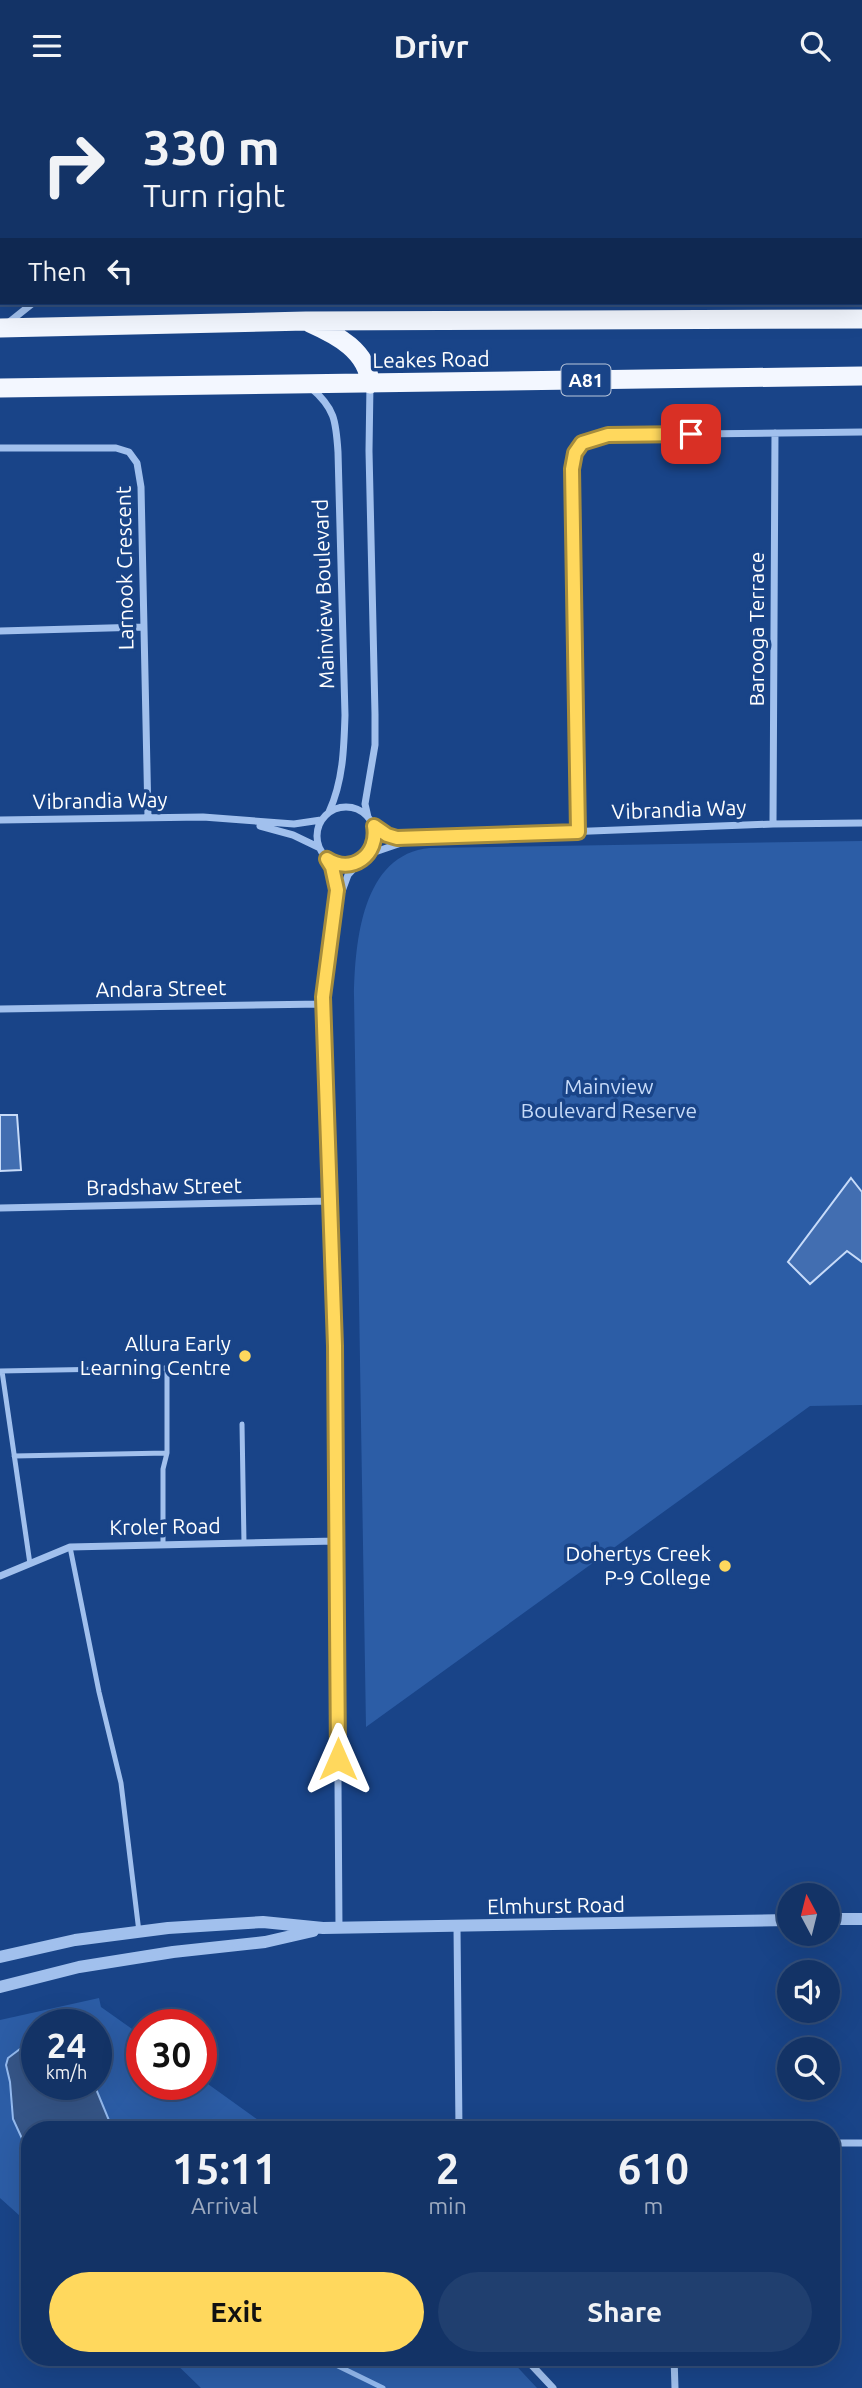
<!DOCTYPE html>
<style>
:root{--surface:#133366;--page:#203f6f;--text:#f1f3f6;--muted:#9daabf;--line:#324e7a;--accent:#ffd85d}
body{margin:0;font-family:Ubuntu,sans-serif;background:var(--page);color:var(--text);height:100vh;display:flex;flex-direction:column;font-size:26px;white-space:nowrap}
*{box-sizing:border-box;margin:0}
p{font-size:23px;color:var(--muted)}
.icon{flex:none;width:38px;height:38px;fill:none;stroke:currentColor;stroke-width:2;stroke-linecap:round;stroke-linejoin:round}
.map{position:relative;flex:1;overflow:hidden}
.drawer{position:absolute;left:21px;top:2030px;width:819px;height:245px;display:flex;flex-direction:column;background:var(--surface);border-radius:28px;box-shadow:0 7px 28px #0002,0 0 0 2px var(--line)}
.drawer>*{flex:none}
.guide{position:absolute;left:0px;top:0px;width:863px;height:214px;box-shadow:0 7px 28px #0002,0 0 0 2px var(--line);background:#133366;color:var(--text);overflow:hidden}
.needle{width:46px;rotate:353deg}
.controls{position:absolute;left:777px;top:1792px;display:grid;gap:14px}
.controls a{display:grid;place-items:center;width:63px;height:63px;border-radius:50%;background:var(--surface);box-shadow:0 7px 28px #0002,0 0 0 2px var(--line);font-size:35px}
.speed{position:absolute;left:21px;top:1918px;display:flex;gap:14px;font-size:35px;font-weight:700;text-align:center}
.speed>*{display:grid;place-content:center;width:91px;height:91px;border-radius:50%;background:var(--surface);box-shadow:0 7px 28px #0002,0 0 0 2px var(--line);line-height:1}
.speed small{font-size:18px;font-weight:400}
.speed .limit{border:10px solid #d22;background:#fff;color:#111}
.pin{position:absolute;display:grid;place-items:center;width:60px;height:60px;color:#fff;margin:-30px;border-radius:14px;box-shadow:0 4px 10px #0006}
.me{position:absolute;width:77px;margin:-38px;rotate:0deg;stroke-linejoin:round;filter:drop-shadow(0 0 5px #0008)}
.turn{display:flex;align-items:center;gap:24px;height:147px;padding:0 28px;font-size:32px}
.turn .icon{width:91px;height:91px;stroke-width:2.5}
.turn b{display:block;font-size:49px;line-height:60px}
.then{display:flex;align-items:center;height:66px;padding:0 28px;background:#0003;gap:14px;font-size:26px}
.eta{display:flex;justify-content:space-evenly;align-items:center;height:119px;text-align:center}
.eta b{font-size:42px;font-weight:600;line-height:49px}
.action{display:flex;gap:14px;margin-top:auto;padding:14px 28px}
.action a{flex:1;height:80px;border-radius:42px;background:var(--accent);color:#111;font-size:28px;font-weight:600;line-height:80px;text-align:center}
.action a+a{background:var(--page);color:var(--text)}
header{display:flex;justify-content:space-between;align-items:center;height:91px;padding:0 28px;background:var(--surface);font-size:32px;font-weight:600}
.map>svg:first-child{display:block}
.green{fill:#2c5da6;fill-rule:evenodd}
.water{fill:#365688;stroke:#94baef;stroke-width:2}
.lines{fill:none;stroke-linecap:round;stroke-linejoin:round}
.stream{stroke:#94baef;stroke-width:5}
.building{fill:#426eb1;stroke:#c7dbf9;stroke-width:2}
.service{stroke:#a1c0ed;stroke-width:5}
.minor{stroke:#a1c0ed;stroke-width:7}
.tertiary{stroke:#a1c0ed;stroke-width:12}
.trunk{stroke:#f3f7ff;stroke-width:19}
.route-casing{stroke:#a68c3c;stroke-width:18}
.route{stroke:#ffd85d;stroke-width:12}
.poi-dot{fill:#ffd85d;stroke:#194488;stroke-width:2.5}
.labels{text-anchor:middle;stroke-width:7;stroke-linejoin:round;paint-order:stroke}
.shield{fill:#194488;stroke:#bac7db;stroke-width:2}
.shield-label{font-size:19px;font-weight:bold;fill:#fff}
.street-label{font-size:21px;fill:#fff;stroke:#194488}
.park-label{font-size:21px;fill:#c7dbf9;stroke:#194488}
.poi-label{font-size:21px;fill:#fff;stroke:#194488;text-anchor:end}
</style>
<header><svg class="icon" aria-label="menu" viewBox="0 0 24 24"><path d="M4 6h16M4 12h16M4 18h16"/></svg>Drivr<svg class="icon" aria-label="search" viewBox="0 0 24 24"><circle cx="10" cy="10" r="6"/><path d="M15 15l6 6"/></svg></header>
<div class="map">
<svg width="862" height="2297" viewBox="0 0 862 2297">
<rect width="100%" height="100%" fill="#194488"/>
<!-- green -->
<path class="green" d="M862,750V1314L810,1315L366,1636L354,905C355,851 362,763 430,757Z
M99,1907L101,1916L142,1945V1993H201V1988L272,2039H30V2134L0,2107V1929ZM37,1934H96V1993H37Z
M169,2266H508L537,2297H201Z"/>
<!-- water -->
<path class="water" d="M37,1957V1993H94L113,2039H30V2065L13,2028L10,1991L6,1974L8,1967L20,1958Z"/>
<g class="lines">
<!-- stream -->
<path class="stream" d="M324,2266L336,2274L383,2297"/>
</g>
<!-- building -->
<path class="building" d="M0,1024H17L21,1079L0,1080Z
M851,1087L862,1101V1171L847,1160L810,1193L788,1171Z"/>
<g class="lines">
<!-- service -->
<path class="service" d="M0,1280L167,1277V1362L163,1378V1454
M2,1280L30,1473
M242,1333L244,1452
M14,1365L167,1362
M70,1456L99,1601L121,1692L139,1841"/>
<!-- minor -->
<path class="minor" d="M508,0V2
M861,138H862
M8,232L33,212
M310,296C335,317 336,330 338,361L345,624C344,658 343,690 329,721
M0,357H116L129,361L137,372L141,396L148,726
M0,540L144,536
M317 745a29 29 0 1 1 58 0a29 29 0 1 1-58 0Z
M368,726L365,713L375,654V623L369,360L370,293
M0,729L203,726L294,733L321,729
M773,733L775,342
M260,735L293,744L318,756
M374,735L387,745L414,747L773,733L862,732
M578,741L572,378C574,354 586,348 608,344L862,341
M369,763L407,750
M327,768L332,776L336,799L323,906L335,1255L339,1837
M338,811L348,784L358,773
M0,918L323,913
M0,1117L329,1110
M0,1485L70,1456L336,1450
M457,1836L459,2039
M831,2052H862
M524,2266L553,2297
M674,2266L675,2297"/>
<!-- tertiary -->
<path class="tertiary" d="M828,1828H862
M0,1866L75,1849L168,1837L263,1831L323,1837L789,1829
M0,1896L79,1876L173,1861L265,1851L313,1840"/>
<!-- trunk -->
<path class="trunk" d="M310,232C337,244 368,260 370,293
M0,237L306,230L862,228
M0,297L862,285"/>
</g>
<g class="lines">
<!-- route casing -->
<g class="route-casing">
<path id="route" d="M338,1668L335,1255L323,906L337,799L332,776L327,768C352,784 379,764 374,735L387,744L397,747L578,741L572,378L575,362L582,352L608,344L691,343"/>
</g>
<!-- route -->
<use href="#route" class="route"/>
</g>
<!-- markers -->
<g class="poi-dot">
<circle cx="245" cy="1265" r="7"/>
<circle cx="725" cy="1475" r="7"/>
</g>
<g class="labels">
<!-- shield labels -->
<rect class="shield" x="561.5" y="273.5" width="49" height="31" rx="5"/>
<g class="shield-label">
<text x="586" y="296">A81</text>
</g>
<!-- street labels -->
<g class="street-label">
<text transform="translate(431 269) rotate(-1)" y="7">Leakes Road</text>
<text transform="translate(125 477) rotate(-91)" y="7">Larnook Crescent</text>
<text transform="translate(324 503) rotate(-92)" y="7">Mainview Boulevard</text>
<text transform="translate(757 538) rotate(-90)" y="7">Barooga Terrace</text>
<text transform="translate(100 710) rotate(-1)" y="7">Vibrandia Way</text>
<text transform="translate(679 719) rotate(-2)" y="7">Vibrandia Way</text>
<text transform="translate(161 898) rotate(-1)" y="7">Andara Street</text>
<text transform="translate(164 1096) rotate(-1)" y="7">Bradshaw Street</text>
<text transform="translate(165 1436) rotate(-1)" y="7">Kroler Road</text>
<text transform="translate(556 1815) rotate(-1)" y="7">Elmhurst Road</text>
</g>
<!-- park labels -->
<g class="park-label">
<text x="609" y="1003">Mainview<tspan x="609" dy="24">Boulevard Reserve</tspan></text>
</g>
<!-- poi labels -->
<g class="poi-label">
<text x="231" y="1260">Allura Early<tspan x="231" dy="24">Learning Centre</tspan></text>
<text x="711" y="1470">Dohertys Creek<tspan x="711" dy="24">P-9 College</tspan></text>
</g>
</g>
</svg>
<div class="controls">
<a><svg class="needle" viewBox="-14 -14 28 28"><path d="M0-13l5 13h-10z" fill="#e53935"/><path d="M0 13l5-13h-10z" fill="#9daabf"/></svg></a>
<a><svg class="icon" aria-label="sound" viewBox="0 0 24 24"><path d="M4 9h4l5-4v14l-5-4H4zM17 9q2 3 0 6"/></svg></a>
<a><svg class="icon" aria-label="search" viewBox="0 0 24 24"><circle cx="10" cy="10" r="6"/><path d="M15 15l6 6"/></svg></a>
</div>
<div class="speed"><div>24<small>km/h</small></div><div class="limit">30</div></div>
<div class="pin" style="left:691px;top:343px;background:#d93025"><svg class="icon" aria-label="arrive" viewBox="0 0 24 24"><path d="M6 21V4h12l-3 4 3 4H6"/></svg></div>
<svg class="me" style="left:338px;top:1668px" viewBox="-20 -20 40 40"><path d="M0-17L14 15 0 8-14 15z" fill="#ffd85d" stroke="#fff" stroke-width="4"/></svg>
<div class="guide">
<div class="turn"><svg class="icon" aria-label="right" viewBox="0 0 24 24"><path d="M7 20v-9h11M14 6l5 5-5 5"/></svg><div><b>330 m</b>Turn right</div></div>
<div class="then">Then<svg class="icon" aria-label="left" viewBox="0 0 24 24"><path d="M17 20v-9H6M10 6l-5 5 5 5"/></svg></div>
</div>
<section class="drawer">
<div class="eta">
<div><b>15:11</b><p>Arrival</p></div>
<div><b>2</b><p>min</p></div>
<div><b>610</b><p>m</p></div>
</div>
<div class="action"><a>Exit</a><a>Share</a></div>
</section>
</div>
